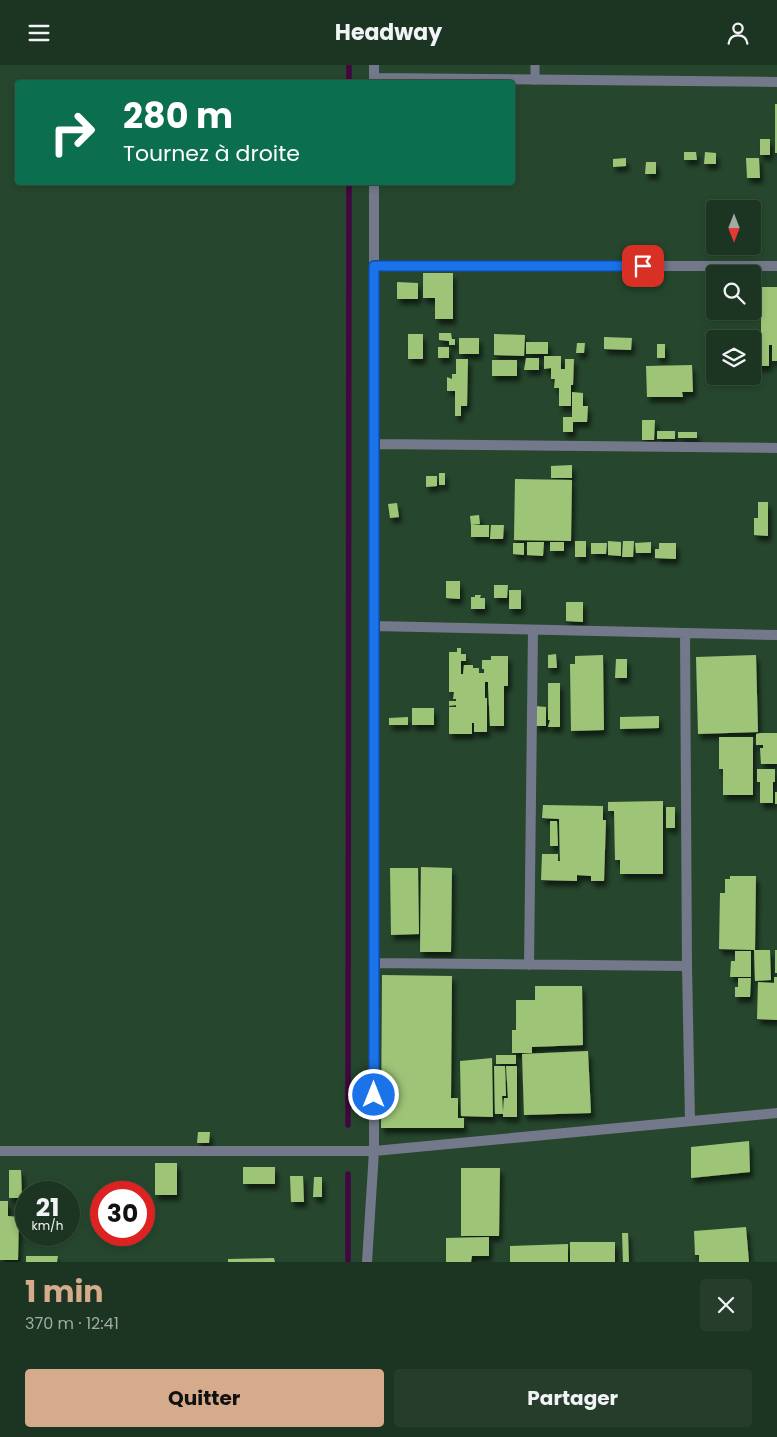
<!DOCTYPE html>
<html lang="fr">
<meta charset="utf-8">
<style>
:root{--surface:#1c3522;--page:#253d2a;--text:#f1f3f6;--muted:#a0aba5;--line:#3a5040;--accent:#d6ab8b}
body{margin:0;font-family:Poppins,sans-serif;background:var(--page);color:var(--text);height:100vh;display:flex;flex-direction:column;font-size:19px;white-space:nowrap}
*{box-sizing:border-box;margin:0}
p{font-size:16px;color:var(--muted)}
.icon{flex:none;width:28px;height:28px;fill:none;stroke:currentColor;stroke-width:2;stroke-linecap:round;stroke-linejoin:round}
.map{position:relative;height:1197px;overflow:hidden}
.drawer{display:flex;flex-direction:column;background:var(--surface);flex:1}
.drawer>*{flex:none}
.guide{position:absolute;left:15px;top:15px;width:500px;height:105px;border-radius:5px;box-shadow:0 2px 8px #0003,0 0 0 1px var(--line);background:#0b6e4f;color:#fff;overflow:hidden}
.needle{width:32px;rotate:180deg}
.controls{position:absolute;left:706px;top:135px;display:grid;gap:10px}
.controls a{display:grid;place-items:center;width:55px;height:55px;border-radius:5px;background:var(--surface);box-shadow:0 2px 8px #0003,0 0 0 1px var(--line);font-size:25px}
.speed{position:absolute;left:15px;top:1116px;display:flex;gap:10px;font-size:25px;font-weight:700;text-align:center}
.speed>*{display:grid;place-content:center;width:65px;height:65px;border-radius:50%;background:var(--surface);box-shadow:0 2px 8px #0003,0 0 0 1px var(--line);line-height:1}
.speed small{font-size:12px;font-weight:400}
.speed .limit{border:8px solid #d22;background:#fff;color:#111}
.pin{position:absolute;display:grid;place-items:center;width:42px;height:42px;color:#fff;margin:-21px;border-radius:10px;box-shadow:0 2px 8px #0006}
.me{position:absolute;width:55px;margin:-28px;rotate:0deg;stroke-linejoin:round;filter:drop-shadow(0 0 4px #0008)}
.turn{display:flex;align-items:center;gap:18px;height:105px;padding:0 25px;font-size:22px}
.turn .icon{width:65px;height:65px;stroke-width:2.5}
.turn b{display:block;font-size:35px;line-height:42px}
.round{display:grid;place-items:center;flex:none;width:52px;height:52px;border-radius:5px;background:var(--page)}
.overview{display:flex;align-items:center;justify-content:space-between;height:85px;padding:0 25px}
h1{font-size:30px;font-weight:700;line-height:38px;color:var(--accent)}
.cta{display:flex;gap:10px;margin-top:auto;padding:10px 25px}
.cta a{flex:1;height:58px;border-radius:5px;background:var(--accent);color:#111;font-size:20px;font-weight:700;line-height:58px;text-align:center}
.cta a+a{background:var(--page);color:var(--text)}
header{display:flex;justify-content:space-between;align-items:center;height:65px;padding:0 25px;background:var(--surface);font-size:22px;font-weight:700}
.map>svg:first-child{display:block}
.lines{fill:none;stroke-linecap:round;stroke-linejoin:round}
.stream{stroke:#420640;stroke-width:5.5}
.building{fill:#9ec577;filter:url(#shadow)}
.service{stroke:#73798a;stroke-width:9}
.minor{stroke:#73798a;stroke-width:10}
.route-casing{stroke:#114b97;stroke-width:12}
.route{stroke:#1a73e8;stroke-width:9}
</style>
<header><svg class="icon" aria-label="menu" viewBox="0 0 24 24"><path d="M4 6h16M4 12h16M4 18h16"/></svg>Headway<svg class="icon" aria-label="person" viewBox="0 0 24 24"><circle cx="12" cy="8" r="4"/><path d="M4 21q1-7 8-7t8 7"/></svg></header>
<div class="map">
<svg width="777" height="1197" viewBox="0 0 777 1197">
<defs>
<filter id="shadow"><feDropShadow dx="3" dy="5.5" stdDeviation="2.5" flood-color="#0009"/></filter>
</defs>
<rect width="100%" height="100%" fill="#26472d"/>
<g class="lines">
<!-- stream -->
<path class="stream" d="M349,18V0
M348,1060L349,118
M348,1197V1109"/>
</g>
<!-- building -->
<path class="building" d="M775,39H777V88H775Z
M760,74H770V90H760Z
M684,87H696L697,95H684Z
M705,87L716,88V99H704Z
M626,93V101L613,102V94Z
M746,93H759L760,113H747Z
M646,97H656V109H645Z
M423,208H453V254H435V233H423Z
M397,217L418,218V234H397Z
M761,222H777V296H772V280H769V301H756L757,275H761Z
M439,268H451L452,274H455V280H449V276L439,275Z
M408,269H423V294H408Z
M494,269L525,270L524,291L494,290Z
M604,272L632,273L631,285L604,284Z
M459,273H479V289H459Z
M526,277H548V289H526Z
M577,278H585L584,288H576Z
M657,279H665V293H657Z
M438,282H449V293H438Z
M544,291H561V304H565V294H574L573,320H571V341H559V323H554L555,314H551V303L544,304Z
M526,293H539V305H524Z
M456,294H468L467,341H461V351H455V326H447V312L452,314V309H456Z
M492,295H517V311H492Z
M692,300L693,327H682L683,332H647L646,301Z
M572,327L583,328V341H588L587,357H573V367H563V352H572Z
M642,355H655L654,375H642Z
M657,366H675V374H657Z
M678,367H697V373H678Z
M572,400V413H551V401Z
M439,408H445V420H439Z
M426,411H437V421L426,422Z
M515,414L572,415L571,476L514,475Z
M758,437H768V471L754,470V453H758Z
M397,438L399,452L390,453L388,439Z
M479,450L480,459L471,460L470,451Z
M471,460H489V472H471Z
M491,460H504L503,474H490Z
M575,476H586V492H575Z
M608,476L621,477V491L608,490Z
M623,476H634L633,492H622Z
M527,477H544L543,491L527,490Z
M550,477H564V486H550Z
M651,477V488H636L635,478Z
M513,478H524V490L513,489Z
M591,478H607L606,489H591Z
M659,478H676V494L655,493V484H659Z
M446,516H460V534L446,533Z
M494,520H508L507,533H494Z
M509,525H521V544H509Z
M475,530H481L480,533H485V544H471V532H475Z
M566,537H583V557L566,556Z
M457,583H461V589H466V596H461V609H463L464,600H473V603H479V608H484V604H482V595H491V591H508V621H504V661H490L488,621V617H485V633H487V667H474V658H472V669H449V642H456V640L449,641V636H456V634H453L454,627H449V587H457Z
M556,589L557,603H548V590Z
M603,590L604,665L571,666L570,599H575V591Z
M756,590L758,667L698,669L696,592Z
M616,594H627V613H615Z
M548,618H560V662H548L550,655H548Z
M535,641L546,642V661H535Z
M412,643H434V660H412Z
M659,651V663L620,664V652Z
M408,652V660H389V653Z
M760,668H777V699H761L760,683H763V680H756V669Z
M719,672H753V730H723V704H719Z
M757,704H775V717H773V738H760V717H757Z
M775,727H777V739H775Z
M663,736V809H620V795H615L614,746H608V737Z
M543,740L603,741V755H606L604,816H591V811L577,810V816L541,815L542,789H558V796H560L559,754L542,753Z
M666,742H675V763H666Z
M550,756H557L558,781H550Z
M421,802L452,803L451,887H420Z
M390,803H418L419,869L391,870Z
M730,811H756L755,885L719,884L720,828H725V814H730Z
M754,885H770L771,915L755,916Z
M775,885H777V908H775Z
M735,886H751V912H730L731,896H735Z
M382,910L452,911L451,1033H458V1053H464V1063H381Z
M774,912H777V955L757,954L758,917L774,918Z
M738,913H751L750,932H735V922H738Z
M535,921H582L583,980L532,982V988H512V965H516V935H535Z
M588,986L591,1048L524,1050L522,989Z
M496,990H516V999H496Z
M492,993L493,1052L461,1051L460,996Z
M494,1001H505L506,1031H502L503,1047L504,1033H508L506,1001H517V1052H503V1049H495Z
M198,1067H210L209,1078H197Z
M749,1076L750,1107L691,1113V1082Z
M155,1098H177V1130H155Z
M243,1102H275V1119H243Z
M461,1103H500L499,1171H461Z
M9,1105H21L22,1133H9Z
M290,1111H303L304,1137H291Z
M314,1112H322V1132H313Z
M115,1119H136V1128H115Z
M0,1136H8V1151L19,1152L18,1195H0Z
M746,1162L749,1197H699V1190H695L694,1166Z
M622,1168H628L629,1197H623Z
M489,1172V1191H472L471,1197H446V1173Z
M570,1177H615V1197H570Z
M568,1179V1197H510V1181Z
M26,1191H58L57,1197H26Z
M274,1193L275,1197H228V1194Z"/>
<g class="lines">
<!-- service -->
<path class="service" d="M535,15V0"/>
<!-- minor -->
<path class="minor" d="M374,0V18
M374,13L777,17
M374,201H777
M374,379L777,383
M374,561L777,570
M685,568L687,901L690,1056
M374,898L687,901
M529,900L533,565
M0,1086H374L777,1048
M367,1197L374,1086V118"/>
</g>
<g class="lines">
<!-- route casing -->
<g class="route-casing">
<path id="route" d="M374,1030V201H643"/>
</g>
<!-- route -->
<use href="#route" class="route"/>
</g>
</svg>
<div class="controls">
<a><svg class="needle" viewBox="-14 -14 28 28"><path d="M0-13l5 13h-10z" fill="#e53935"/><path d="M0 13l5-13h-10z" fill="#a0aba5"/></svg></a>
<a><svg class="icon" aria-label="search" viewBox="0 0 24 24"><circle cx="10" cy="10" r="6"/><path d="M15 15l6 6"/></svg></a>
<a><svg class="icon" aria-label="layers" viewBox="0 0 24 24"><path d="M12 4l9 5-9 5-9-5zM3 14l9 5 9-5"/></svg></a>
</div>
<div class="speed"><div>21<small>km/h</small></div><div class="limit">30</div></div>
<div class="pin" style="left:643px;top:201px;background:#d93025"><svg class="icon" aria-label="arrive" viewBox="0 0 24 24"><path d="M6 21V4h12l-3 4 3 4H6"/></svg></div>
<svg class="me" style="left:374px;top:1030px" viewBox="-20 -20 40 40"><circle r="17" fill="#1a73e8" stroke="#fff" stroke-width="3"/><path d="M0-11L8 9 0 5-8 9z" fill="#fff"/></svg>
<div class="guide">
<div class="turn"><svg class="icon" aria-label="right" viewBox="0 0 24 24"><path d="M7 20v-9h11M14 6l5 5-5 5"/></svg><div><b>280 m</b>Tournez à droite</div></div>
</div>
</div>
<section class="drawer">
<div class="overview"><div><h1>1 min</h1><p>370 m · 12:41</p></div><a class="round"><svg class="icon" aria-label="close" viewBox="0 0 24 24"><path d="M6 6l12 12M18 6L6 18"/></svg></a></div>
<div class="cta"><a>Quitter</a><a>Partager</a></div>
</section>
